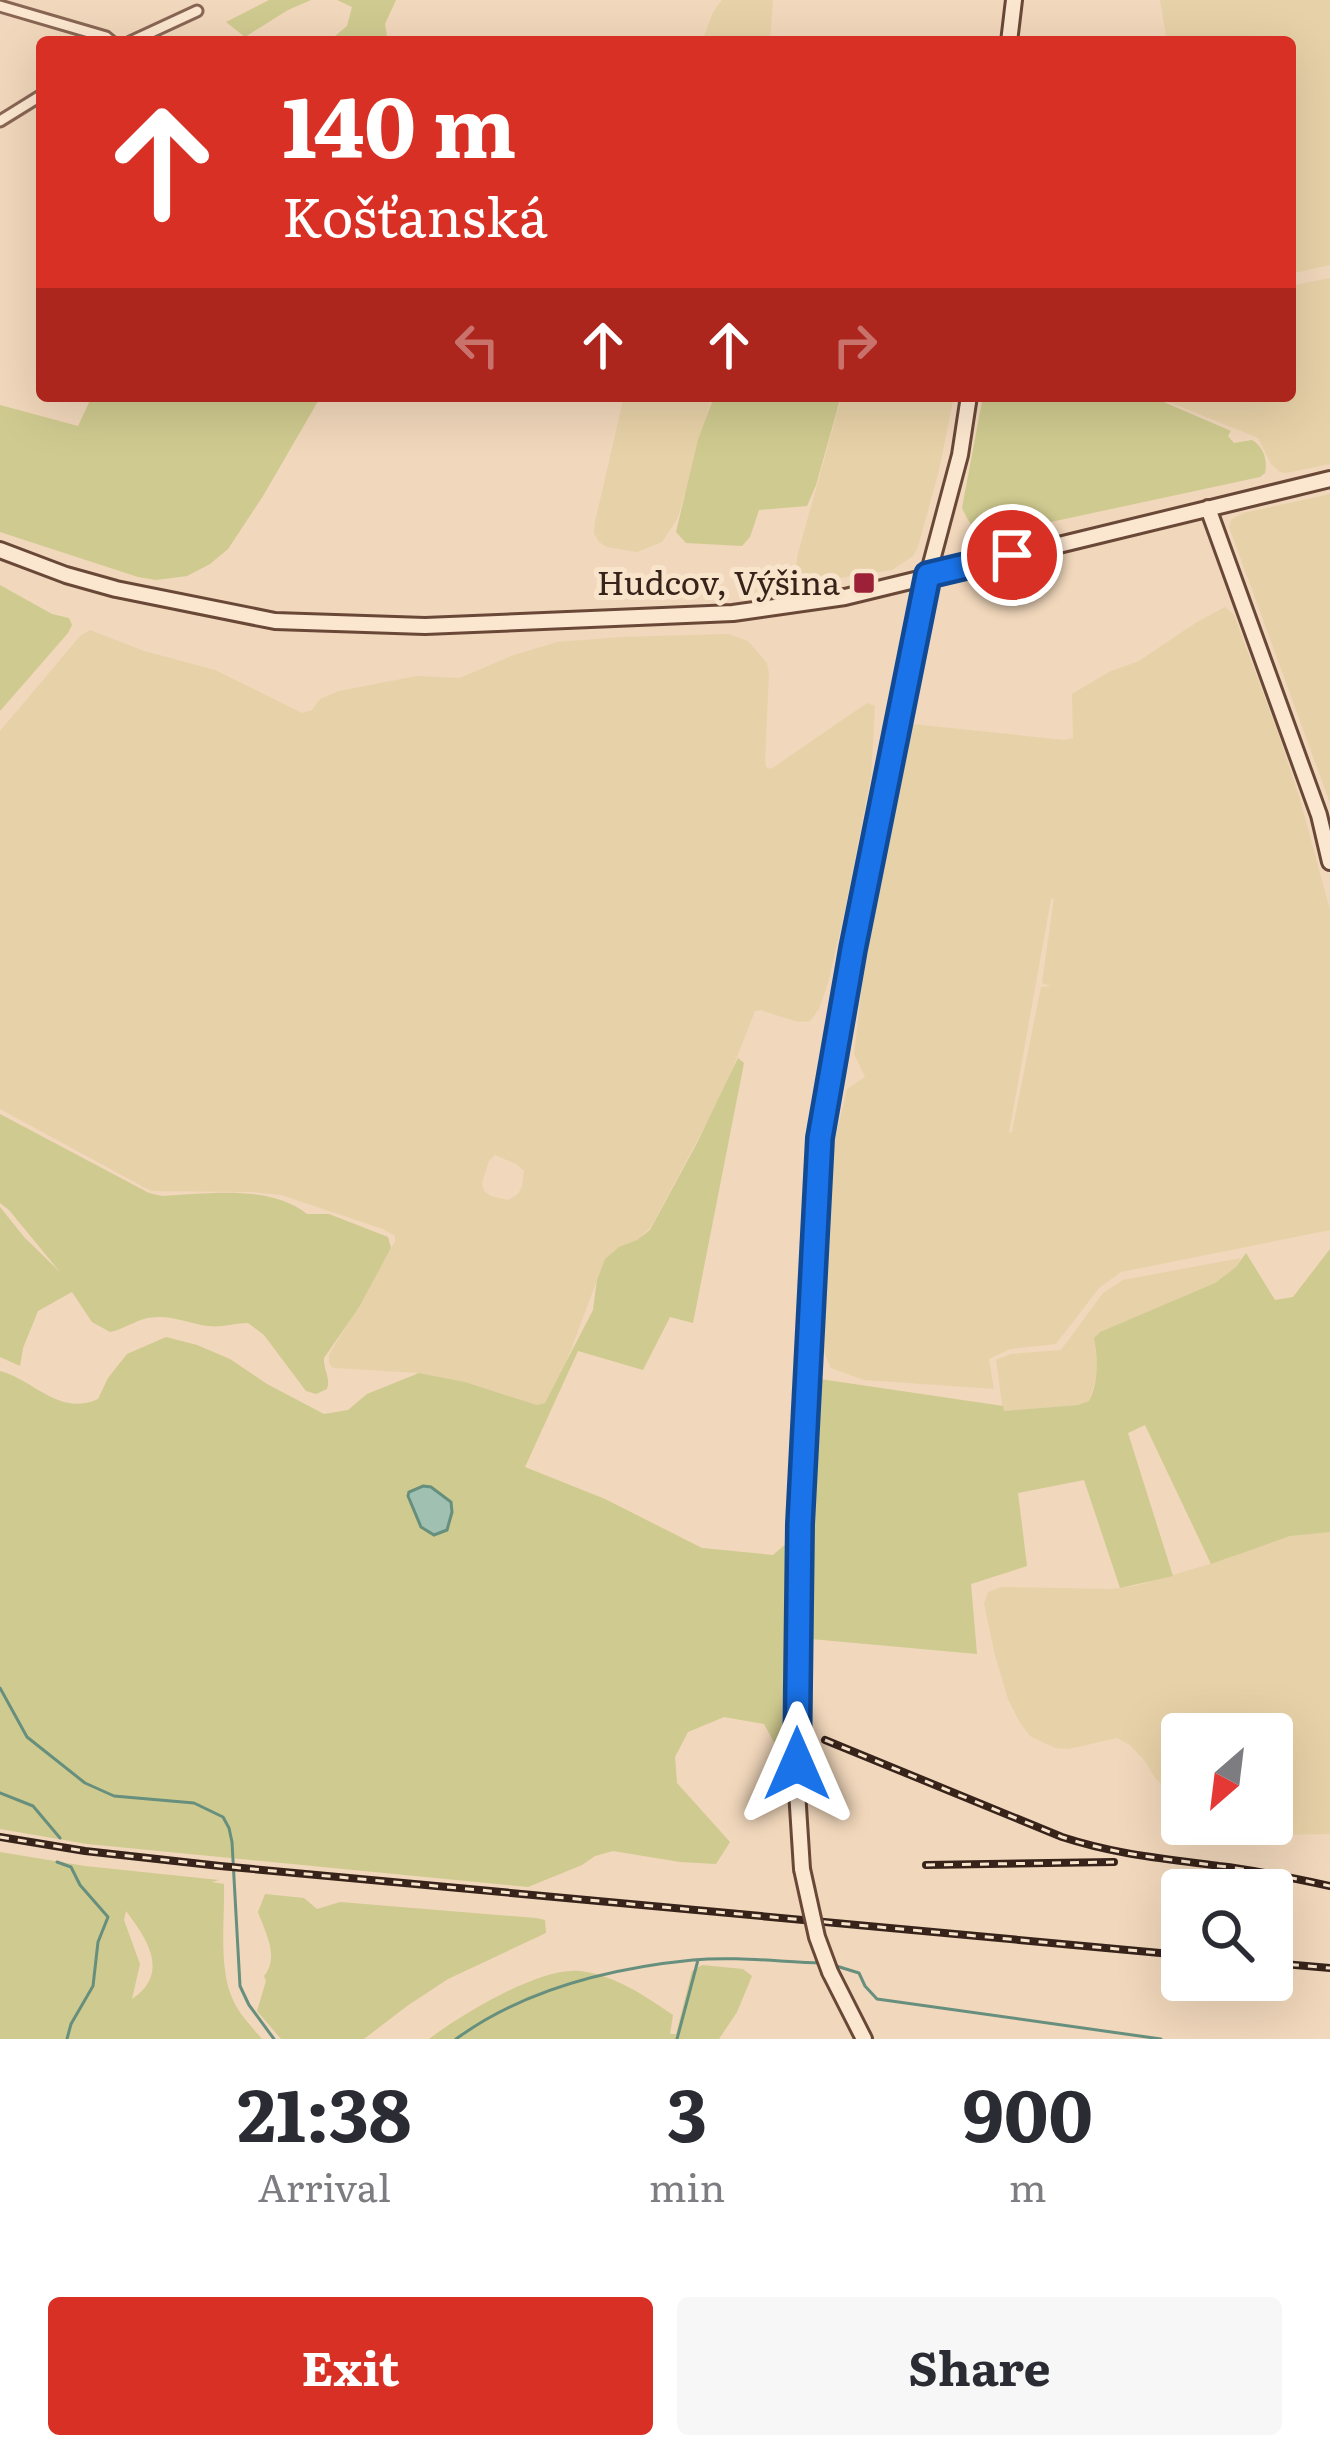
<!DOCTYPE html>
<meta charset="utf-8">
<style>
:root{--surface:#fff;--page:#f7f7f7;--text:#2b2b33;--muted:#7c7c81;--accent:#d93025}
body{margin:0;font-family:Literata,serif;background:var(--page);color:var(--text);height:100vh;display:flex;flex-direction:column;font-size:45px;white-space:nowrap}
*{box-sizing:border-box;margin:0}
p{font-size:39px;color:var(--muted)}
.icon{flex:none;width:66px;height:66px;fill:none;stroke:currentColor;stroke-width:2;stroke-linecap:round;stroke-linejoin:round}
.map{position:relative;height:2039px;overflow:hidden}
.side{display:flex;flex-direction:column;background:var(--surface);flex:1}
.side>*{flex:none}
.guide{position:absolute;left:36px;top:36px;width:1260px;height:366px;border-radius:12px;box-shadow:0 12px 48px #0002;background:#d93025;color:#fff;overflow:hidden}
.needle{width:78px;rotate:208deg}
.controls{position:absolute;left:1161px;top:1713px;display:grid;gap:24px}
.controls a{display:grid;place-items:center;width:132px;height:132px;border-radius:12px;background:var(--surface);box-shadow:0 12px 48px #0002;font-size:60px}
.pin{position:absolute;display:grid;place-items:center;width:102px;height:102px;color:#fff;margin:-51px;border:6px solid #fff;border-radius:50%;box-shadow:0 3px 12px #0007}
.me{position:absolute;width:132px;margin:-66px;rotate:0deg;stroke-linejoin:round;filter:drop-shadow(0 0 9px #0008)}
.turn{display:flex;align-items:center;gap:42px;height:252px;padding:0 48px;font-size:54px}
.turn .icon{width:156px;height:156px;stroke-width:2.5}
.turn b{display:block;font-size:84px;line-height:102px}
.lanes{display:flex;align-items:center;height:114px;padding:0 48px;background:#0003;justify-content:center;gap:60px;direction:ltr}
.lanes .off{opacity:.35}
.eta{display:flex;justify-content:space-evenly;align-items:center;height:204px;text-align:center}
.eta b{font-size:72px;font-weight:700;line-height:84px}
.action{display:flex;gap:24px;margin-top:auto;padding:24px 48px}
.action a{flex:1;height:138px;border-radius:12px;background:var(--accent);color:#fff;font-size:48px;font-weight:700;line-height:138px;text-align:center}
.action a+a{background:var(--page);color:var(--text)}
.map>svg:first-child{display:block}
.farmland{fill:#e7d1a8;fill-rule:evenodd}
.green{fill:#cfca8f;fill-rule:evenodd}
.water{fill:#a0c1b1;stroke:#678f7e;stroke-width:3}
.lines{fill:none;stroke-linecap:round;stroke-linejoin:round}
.stream{stroke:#678f7e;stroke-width:3}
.street-casing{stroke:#896654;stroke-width:15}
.secondary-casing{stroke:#6a4838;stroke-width:20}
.street{stroke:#fbe6cf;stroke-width:9}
.secondary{stroke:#fbe6cf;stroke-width:14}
.rail-casing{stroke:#37231a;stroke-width:8}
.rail{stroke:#f8e3cb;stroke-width:3;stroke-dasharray:9;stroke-linecap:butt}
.secondary-bridge-casing{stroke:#6a4838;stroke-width:20;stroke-linecap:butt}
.secondary-bridge{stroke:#fbe6cf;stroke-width:14}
.route-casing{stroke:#114b97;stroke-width:30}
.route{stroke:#1a73e8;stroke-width:21}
.poi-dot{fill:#9c2038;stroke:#f8e3cb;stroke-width:4.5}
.labels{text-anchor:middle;stroke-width:10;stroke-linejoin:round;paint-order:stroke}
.poi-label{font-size:33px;fill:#37231a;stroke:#f8e3cb;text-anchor:end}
</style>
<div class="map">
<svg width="1330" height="2039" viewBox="0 0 1330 2039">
<rect width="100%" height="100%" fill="#f1d7bb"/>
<!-- farmland -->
<path class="farmland" d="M722,0H773L770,42H702L713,12Z
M1160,0H1330V265L1290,274V42H1167Z
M1330,278V464L1286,473L1280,472L1271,464L1258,438L1154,396H1290V286Z
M624,396H712L678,518L662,542L637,552L607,547L599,542L594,533L595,522Z
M842,396H954L939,470L918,547L913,556L892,570L800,584L794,582L798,553Z
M1330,494V803L1229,527L1231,520L1243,513Z
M1225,607L1234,615L1278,733L1300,799L1330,910V1230L1121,1272L1099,1288L1056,1344L1010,1349L989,1359L994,1389L864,1380L831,1368L824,1352L831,1157L847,1089L865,1077L854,1054L863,978L897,789L912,724L1065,740L1073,738L1072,694L1109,672L1139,661L1197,622ZM1054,898L1042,983L1051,986L1041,987L1012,1132L1009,1133L1051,899Z
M90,630L144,651L215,670L302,713L312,710L320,699L339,691L417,676L460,678L511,656L557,642L621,637L728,634L748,641L767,663L769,674L765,760L766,767L771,769L867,703L875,706L871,776L845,910L828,983L819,1009L810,1021L798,1022L760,1010L755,1011L724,1090L651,1227L637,1240L618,1248L605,1259L564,1368L545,1403L537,1405L465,1382L419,1373L333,1368L329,1363V1355L395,1242V1236L383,1229L281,1195L252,1192L151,1191L0,1109V731L80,636ZM495,1155L516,1164L524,1171L522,1186L518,1194L508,1200L491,1196L484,1191L482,1183L489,1161Z
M1241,1258L1236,1267L1215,1283L1100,1332L1094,1338L1098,1372L1089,1401L1078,1405L1003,1411L996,1360L1011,1354L1061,1350L1103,1293L1123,1280Z
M1314,1532H1330V1834L1276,1835L1224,1824H1272V1734H1182V1803L1155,1778L1145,1761L1130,1745L1117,1738L1069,1749L1055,1748L1030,1736L1020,1723L1008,1699L995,1655L984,1604L988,1592L1001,1587L1112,1589L1135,1586L1227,1559L1247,1549L1290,1536Z"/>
<!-- green -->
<path class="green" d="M269,0H311L288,10L245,37L226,22Z
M337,0H396L385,24L388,42H328L347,26L352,7Z
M92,396H321L263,496L228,549L210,564L187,576L156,580L138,577L0,532V405L78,426Z
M714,396H841L816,485L807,506L759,510L750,537L742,546L686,543L676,532L698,440Z
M983,396H1150L1231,431L1228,436L1234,443L1252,440C1263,446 1268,460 1265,473L1260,477L995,534C975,534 970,525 962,508Z
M0,585L52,614L69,618L72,625L68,633L0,711Z
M738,1058L744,1063L693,1323L670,1317L643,1370L578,1351L525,1467L605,1499L702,1548L773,1555L788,1542L781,1755L764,1724L724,1717L688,1732L675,1757L677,1783L730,1842L716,1864L680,1862L613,1851L595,1856L582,1865L528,1887L87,1844L0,1829V1371C34,1380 60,1417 98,1399L108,1378L127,1354L166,1337L197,1345L230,1359L267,1384L324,1414L348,1410L367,1394L419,1373L465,1382L537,1405L545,1403L593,1310L597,1280L605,1259L619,1247L637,1240L650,1230L697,1143Z
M0,1114L149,1193L162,1196C208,1194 269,1184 307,1214H329L388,1237L391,1248L359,1307L324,1358C323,1369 331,1378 327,1389L316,1394L306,1391L264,1335L248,1323C235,1323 221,1328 208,1326C186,1323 170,1314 148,1318C134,1321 124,1329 110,1332L92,1322L72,1292L38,1311L23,1348L20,1366L0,1357V1207L24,1237L60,1272L9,1210L0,1203Z
M1330,1249V1532L1290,1536L1211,1564L1145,1425L1128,1433L1173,1576L1120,1588L1084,1480L1018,1493L1027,1566L971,1584L977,1654L811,1639V1550L820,1379L1003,1406L1004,1411L1078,1405L1089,1401C1099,1381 1098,1360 1094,1338L1100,1332L1215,1283L1236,1267L1246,1253L1275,1300L1293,1297Z
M0,1852L85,1866L219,1880L212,1882L224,1884C225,1919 218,1968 233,2000C239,2014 252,2027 262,2039H0ZM126,1911C148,1940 170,1973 132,1999L140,1964L124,1920Z
M265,1894L304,1898L317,1909L340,1902L536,1918L545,1920L546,1933L448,1979L407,2006L364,2039H281L257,2011L266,1981L264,1976C280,1957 265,1932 258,1912Z
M702,1965L743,1969L752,1976L737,2012L719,2039H429C460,2015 541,1966 580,1971C615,1975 645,1996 673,2015L670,2034H676L692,1971Z"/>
<!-- water -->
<path class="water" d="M423,1486L431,1487L451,1502L452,1512L447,1530L434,1535L421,1527L408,1496L409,1492Z"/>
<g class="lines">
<!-- stream -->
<path class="stream" d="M0,1688L27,1737L85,1783L114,1796L194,1803L223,1817L229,1828L232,1842L240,1986L249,2005L274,2039
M0,1793L33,1806L60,1838
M57,1862L71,1867L80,1885L108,1917L98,1942L93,1986L71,2024L67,2039
M833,1965L859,1973L865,1986L877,1999L1161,2039
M456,2039C523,1990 611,1968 693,1960C735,1956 781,1962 823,1963
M677,2039L698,1960"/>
<!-- street casing -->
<g class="street-casing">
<path id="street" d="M0,6L106,37L112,42
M130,42L197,11
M0,121L42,95"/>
</g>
<!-- secondary casing -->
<g class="secondary-casing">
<path id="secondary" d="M1009,42L1014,0
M1208,508L1319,815L1330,862
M0,550L66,575L116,589L275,621L425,626L733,613L845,597L1330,479
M802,1869L797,1791L800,1524L820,1138L901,699L923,594L960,455L969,396
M830,1972L864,2039"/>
</g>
<!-- street -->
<use href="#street" class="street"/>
<!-- secondary -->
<use href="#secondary" class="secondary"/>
<!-- rail casing -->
<g class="rail-casing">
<path id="rail" d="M825,1740L1062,1837C1118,1855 1161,1858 1219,1866C1256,1870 1293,1878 1330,1886
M0,1837L85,1851L220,1866L1182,1955
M926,1865L1114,1862
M1272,1963L1330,1968"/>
</g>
<!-- rail -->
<use href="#rail" class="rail"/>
<!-- secondary-bridge casing -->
<g class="secondary-bridge-casing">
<path id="secondary-bridge" d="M802,1869L817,1937L830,1972"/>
</g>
<!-- secondary-bridge -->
<use href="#secondary-bridge" class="secondary-bridge"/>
</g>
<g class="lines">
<!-- route casing -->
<g class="route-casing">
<path id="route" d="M797,1764L800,1524L820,1138L853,949L928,575L1012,555"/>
</g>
<!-- route -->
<use href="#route" class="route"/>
</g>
<!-- markers -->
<rect class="poi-dot" x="852" y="571" width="24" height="24" rx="6"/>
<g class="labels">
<!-- poi labels -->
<g class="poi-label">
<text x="840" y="595">Hudcov, Výšina</text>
</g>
</g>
</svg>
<div class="controls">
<a><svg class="needle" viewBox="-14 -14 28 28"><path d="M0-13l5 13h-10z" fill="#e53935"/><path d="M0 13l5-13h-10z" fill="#7c7c81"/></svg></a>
<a><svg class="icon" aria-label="search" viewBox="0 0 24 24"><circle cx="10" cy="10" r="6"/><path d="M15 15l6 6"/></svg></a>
</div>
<div class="pin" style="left:1012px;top:555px;background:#d93025"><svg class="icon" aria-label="arrive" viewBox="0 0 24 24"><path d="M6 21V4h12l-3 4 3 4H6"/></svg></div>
<svg class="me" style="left:797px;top:1764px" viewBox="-20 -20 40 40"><path d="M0-17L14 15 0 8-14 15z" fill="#1a73e8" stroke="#fff" stroke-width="4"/></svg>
<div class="guide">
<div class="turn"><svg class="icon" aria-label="ahead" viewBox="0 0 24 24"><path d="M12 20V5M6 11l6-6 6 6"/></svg><div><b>140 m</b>Košťanská</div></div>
<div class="lanes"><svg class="icon off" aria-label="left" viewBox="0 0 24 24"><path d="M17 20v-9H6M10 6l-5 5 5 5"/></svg><svg class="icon" aria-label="ahead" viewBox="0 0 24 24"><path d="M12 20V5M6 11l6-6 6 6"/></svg><svg class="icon" aria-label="ahead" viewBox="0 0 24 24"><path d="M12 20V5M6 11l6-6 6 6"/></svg><svg class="icon off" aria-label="right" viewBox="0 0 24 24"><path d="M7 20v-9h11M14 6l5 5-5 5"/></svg></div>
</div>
</div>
<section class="side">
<div class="eta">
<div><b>21:38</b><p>Arrival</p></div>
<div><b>3</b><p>min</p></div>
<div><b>900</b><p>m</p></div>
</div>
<div class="action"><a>Exit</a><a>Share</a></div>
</section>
